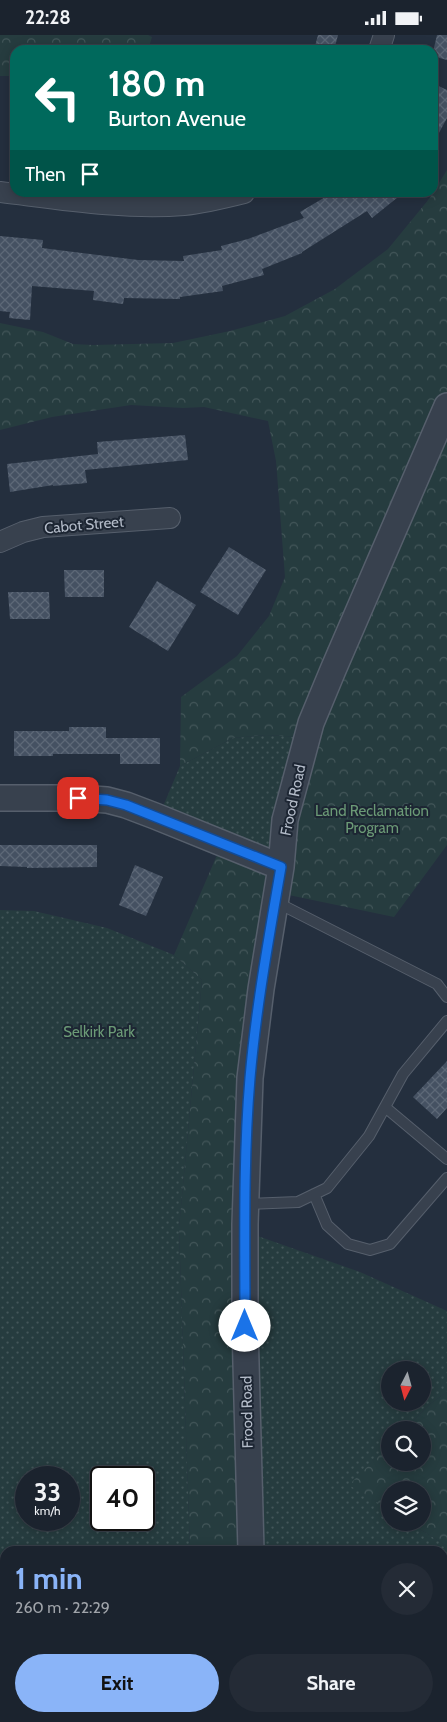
<!DOCTYPE html>
<meta charset="utf-8">
<style>
:root{--surface:#1b232e;--page:#242b36;--text:#f1f3f6;--muted:#a0a4aa;--line:#39404a;--accent:#8ab4f8}
body{margin:0;font-family:Cabin,sans-serif;background:var(--page);color:var(--text);height:100vh;display:flex;flex-direction:column;font-size:19px;white-space:nowrap}
*{box-sizing:border-box;margin:0}
p{font-size:16px;color:var(--muted)}
.icon{flex:none;width:28px;height:28px;fill:none;stroke:currentColor;stroke-width:2;stroke-linecap:round;stroke-linejoin:round}
.map{position:relative;flex:1;overflow:hidden}
.details{position:absolute;left:0px;top:1511px;width:448px;height:176px;display:flex;flex-direction:column;background:var(--surface);border-radius:15px 15px 0 0;box-shadow:0 2px 12px #0003,0 0 0 1px var(--line)}
.details>*{flex:none}
.hud{position:absolute;left:10px;top:10px;width:428px;height:152px;border-radius:15px;box-shadow:0 2px 12px #0003,0 0 0 1px var(--line);background:#00695c;color:#fff;overflow:hidden}
.needle{width:32px;rotate:186deg}
.controls{position:absolute;left:381px;top:1326px;display:grid;gap:10px}
.controls a{display:grid;place-items:center;width:50px;height:50px;border-radius:50%;background:var(--surface);box-shadow:0 2px 12px #0003,0 0 0 1px var(--line);font-size:25px}
.speed{position:absolute;left:15px;top:1431px;display:flex;gap:10px;font-size:25px;font-weight:700;text-align:center}
.speed>*{display:grid;place-content:center;width:65px;height:65px;border-radius:50%;background:var(--surface);box-shadow:0 2px 12px #0003,0 0 0 1px var(--line);line-height:1}
.speed small{font-size:12px;font-weight:400}
.speed .limit{border:2px solid #111;border-radius:8px;background:#fff;color:#111}
.pin{position:absolute;display:grid;place-items:center;width:42px;height:42px;color:#fff;margin:-21px;border-radius:10px;box-shadow:0 2px 8px #0006}
.me{position:absolute;width:55px;margin:-28px;rotate:0deg;stroke-linejoin:round;filter:drop-shadow(0 0 4px #0008)}
.turn{display:flex;align-items:center;gap:18px;height:105px;padding:0 15px;font-size:22px}
.turn .icon{width:65px;height:65px;stroke-width:2.5}
.turn b{display:block;font-size:35px;line-height:42px}
.then{display:flex;align-items:center;height:48px;padding:0 15px;background:#0003;gap:10px;font-size:19px}
.round{display:grid;place-items:center;flex:none;width:52px;height:52px;border-radius:26px;background:var(--page)}
.overview{display:flex;align-items:center;justify-content:space-between;height:85px;padding:0 15px}
h1{font-size:30px;font-weight:700;line-height:38px;color:var(--accent)}
.button{display:flex;gap:10px;margin-top:auto;padding:10px 15px}
.button a{flex:1;height:58px;border-radius:30px;background:var(--accent);color:#111;font-size:20px;font-weight:700;line-height:58px;text-align:center}
.button a+a{background:var(--page);color:var(--text)}
.status{display:flex;justify-content:space-between;align-items:center;height:35px;padding:0 25px;background:var(--surface);direction:ltr}
.status svg{height:14px;fill:currentColor}
.map>svg:first-child{display:block}
.grass{fill:url(#grass-dots);fill-rule:evenodd}
.forest{fill:url(#forest-crowns)}
.building{fill:url(#building-cross-hatch)}
.lines{fill:none;stroke-linecap:round;stroke-linejoin:round}
.service-casing{stroke:#565f6c;stroke-width:12}
.minor-casing{stroke:#565f6c;stroke-width:22}
.tertiary-casing{stroke:#565f6c;stroke-width:28}
.service{stroke:#38414e;stroke-width:10}
.minor{stroke:#38414e;stroke-width:20}
.tertiary{stroke:#38414e;stroke-width:25}
.route-casing{stroke:#114b97;stroke-width:12}
.route{stroke:#1a73e8;stroke-width:9}
.labels{text-anchor:middle;stroke-width:4;stroke-linejoin:round;paint-order:stroke}
.street-label{font-size:15px;fill:#b4bcc9;stroke:#1d2633}
.park-label{font-size:15px;fill:#6b9a76;stroke:#1d2633}
</style>
<div class="status"><b>22:28</b><svg viewBox="0 0 49 12"><path d="M0 12V9h3v3zM5 12V6h3v6zM10 12V3h3v9zM15 12V0h3v12zM26 1h20v11H26zM47 4h2v5h-2z"/></svg></div>
<div class="map">
<svg width="447" height="1687" viewBox="0 0 447 1687">
<defs>
<pattern id="grass-dots" width="8" height="8" patternUnits="userSpaceOnUse" patternTransform="scale(1.25)"><rect width="8" height="8" fill="#263c3f"/><path d="M2 2h.1M6 6h.1" fill="none" stroke="#435659" stroke-width="1.8" stroke-linecap="round"/></pattern>
<pattern id="forest-crowns" width="20" height="18" patternUnits="userSpaceOnUse" patternTransform="scale(1.25)"><rect width="20" height="18" fill="#263c3f"/><path d="M2 6a3 3 0 1 1 6 0M12 15a3 3 0 1 1 6 0" fill="none" stroke="#435659"/></pattern>
<pattern id="building-cross-hatch" width="8" height="8" patternUnits="userSpaceOnUse" patternTransform="scale(1.25)"><rect width="8" height="8" fill="#455162"/><path d="M0 0l8 8M0 8l8-8" fill="none" stroke="#5d6877"/></pattern>
</defs>
<rect width="100%" height="100%" fill="#242f3e"/>
<!-- grass -->
<path class="grass" d="M266,700L317,703L283,832L159,781L180,731L233,703Z
M0,875L34,876L107,893L174,920L202,945L179,1193L190,1516H5V1677L0,1661ZM26,1442H69V1485H26ZM101,1442H144V1485H101Z
M246,1197L360,1237L447,1276V1357L430,1369L404,1395H390V1409L350,1450L390,1475V1488H410L447,1511V1569L443,1561L442,1516H252ZM390,1335H422V1368H390Z
M443,1667H447V1687H259V1683L442,1682Z
M7,1683L184,1682V1687H8Z"/>
<!-- forest -->
<path class="forest" d="M0,0H148L152,2L148,15H15V41H0Z
M447,135V810L394,882L279,858L251,1044L252,1516H190L179,1193L202,945L174,920L223,806L282,831L317,703L266,700L233,703L180,731L181,662L237,621L269,581L285,542L276,426L268,386L204,372L183,373L131,370L52,382L0,395V288L43,297L73,309L93,310L173,308L230,296L285,281L335,254L388,214L429,164Z
M447,1357V1511L410,1488H422V1455H390V1475L349,1450L390,1409V1428H422V1395H404L430,1369Z
M184,1682L259,1683V1687H184Z"/>
<!-- building -->
<path class="building" d="M318,0H338L334,15H314Z
M437,0H447V25L432,21Z
M432,48L447,55V83L432,111Z
M332,158H403L372,183L367,176L302,217V218L262,234L264,240L222,251L223,256L180,262V264L124,263L123,269L93,265L94,256L32,251L30,285L9,283L10,277L0,276V201L43,205L42,213L138,225L184,226L183,221L222,215L221,211L248,204L304,183L300,177Z
M185,400L188,425L85,435L87,448L53,451V450L10,457L7,429L98,419L97,407Z
M229,512L266,535L238,580L200,557Z
M64,535H104V562H65Z
M157,546L196,570L168,616L129,592Z
M8,557H49L50,584H10Z
M69,692H106V703H160V729H120V719H53V721H14V696H69Z
M0,810H97V832L27,833V832L0,831Z
M135,830L163,842L146,881L119,870Z
M447,1026V1073L437,1084L413,1062Z"/>
<g class="lines">
<!-- service casing -->
<g class="service-casing">
<path id="service" d="M276,867L437,949L447,962
M385,1072L447,1124
M314,1159L327,1190L348,1209L370,1215L390,1209L447,1143
M245,1169L298,1167L327,1153L369,1101L403,1039L447,986"/>
</g>
<!-- minor casing -->
<g class="minor-casing">
<path id="minor" d="M379,15L384,0
M0,157C58,164 125,175 184,170C204,168 224,163 244,158
M0,507L23,497L43,492L170,483"/>
</g>
<!-- tertiary casing -->
<g class="tertiary-casing">
<path id="tertiary" d="M0,763H78L107,765L126,770L155,781L281,832
M251,1516L245,1291V1189L250,1043L261,954L281,832L285,785L311,688L333,635L447,371
M257,1682L258,1687"/>
</g>
<!-- service -->
<use href="#service" class="service"/>
<!-- minor -->
<use href="#minor" class="minor"/>
<!-- tertiary -->
<use href="#tertiary" class="tertiary"/>
</g>
<g class="lines">
<!-- route casing -->
<g class="route-casing">
<path id="route" d="M78,763L107,765L126,770L281,832C269,902 256,973 250,1043C243,1125 245,1209 245,1291"/>
</g>
<!-- route -->
<use href="#route" class="route"/>
</g>
<g class="labels">
<!-- street labels -->
<g class="street-label">
<text transform="translate(84 490) rotate(-5)" y="5">Cabot Street</text>
<text transform="translate(293 765) rotate(-78)" y="5">Frood Road</text>
<text transform="translate(247 1377) rotate(-91)" y="5">Frood Road</text>
</g>
<!-- park labels -->
<g class="park-label">
<text x="372" y="781">Land Reclamation<tspan x="372" dy="17">Program</tspan></text>
<text x="99" y="1002">Selkirk Park</text>
</g>
</g>
</svg>
<div class="controls">
<a><svg class="needle" viewBox="-14 -14 28 28"><path d="M0-13l5 13h-10z" fill="#e53935"/><path d="M0 13l5-13h-10z" fill="#a0a4aa"/></svg></a>
<a><svg class="icon" aria-label="search" viewBox="0 0 24 24"><circle cx="10" cy="10" r="6"/><path d="M15 15l6 6"/></svg></a>
<a><svg class="icon" aria-label="layers" viewBox="0 0 24 24"><path d="M12 4l9 5-9 5-9-5zM3 14l9 5 9-5"/></svg></a>
</div>
<div class="speed"><div>33<small>km/h</small></div><div class="limit">40</div></div>
<div class="pin" style="left:78px;top:763px;background:#d93025"><svg class="icon" aria-label="arrive" viewBox="0 0 24 24"><path d="M6 21V4h12l-3 4 3 4H6"/></svg></div>
<svg class="me" style="left:245px;top:1291px" viewBox="-20 -20 40 40"><circle r="19" fill="#fff"/><path d="M0-13L10 11 0 6-10 11z" fill="#1a73e8"/></svg>
<div class="hud">
<div class="turn"><svg class="icon" aria-label="left" viewBox="0 0 24 24"><path d="M17 20v-9H6M10 6l-5 5 5 5"/></svg><div><b>180 m</b>Burton Avenue</div></div>
<div class="then">Then<svg class="icon" aria-label="arrive" viewBox="0 0 24 24"><path d="M6 21V4h12l-3 4 3 4H6"/></svg></div>
</div>
<section class="details">
<div class="overview"><div><h1>1 min</h1><p>260 m · 22:29</p></div><a class="round"><svg class="icon" aria-label="close" viewBox="0 0 24 24"><path d="M6 6l12 12M18 6L6 18"/></svg></a></div>
<div class="button"><a>Exit</a><a>Share</a></div>
</section>
</div>
